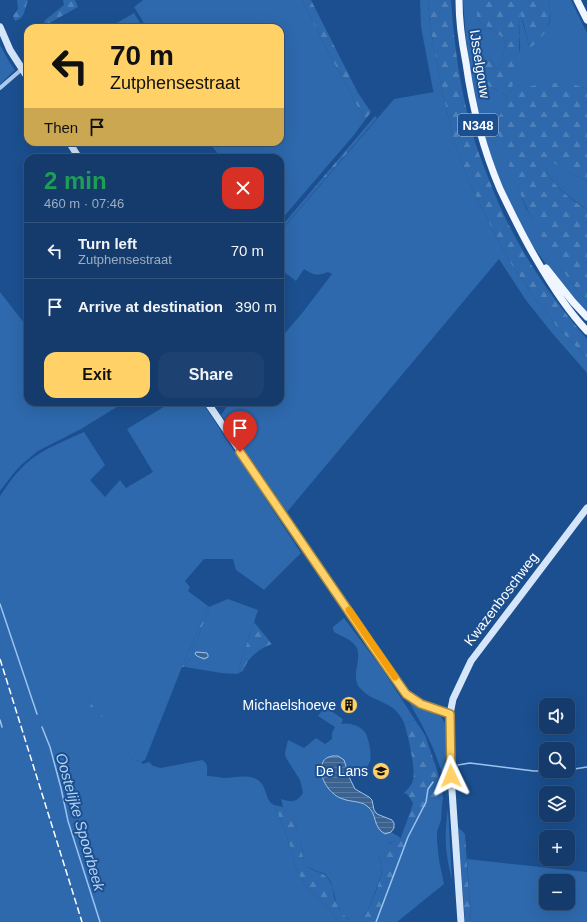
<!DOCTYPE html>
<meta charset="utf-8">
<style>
:root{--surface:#143b6b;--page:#1d4271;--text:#f1f3f6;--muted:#9dadc1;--line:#33557e;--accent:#ffd166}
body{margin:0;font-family:Arial,sans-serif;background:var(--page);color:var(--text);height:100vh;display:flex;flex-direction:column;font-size:15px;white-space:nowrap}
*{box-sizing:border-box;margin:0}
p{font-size:13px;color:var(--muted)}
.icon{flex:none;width:22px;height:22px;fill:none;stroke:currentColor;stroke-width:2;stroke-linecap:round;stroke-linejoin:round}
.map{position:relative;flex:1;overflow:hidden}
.details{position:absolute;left:24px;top:154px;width:260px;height:252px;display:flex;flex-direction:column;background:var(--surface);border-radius:12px;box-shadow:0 4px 16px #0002,0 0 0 1px var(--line)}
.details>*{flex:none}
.banner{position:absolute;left:24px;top:24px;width:260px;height:122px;border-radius:12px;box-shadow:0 4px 16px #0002,0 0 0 1px var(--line);background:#ffd166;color:#111;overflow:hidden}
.tools{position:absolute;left:539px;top:698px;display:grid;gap:8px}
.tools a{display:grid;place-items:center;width:36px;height:36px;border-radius:8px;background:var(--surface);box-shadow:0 4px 16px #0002,0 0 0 1px var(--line);font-size:20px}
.pin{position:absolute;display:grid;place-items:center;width:34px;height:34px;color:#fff;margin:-41px -17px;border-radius:50% 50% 50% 0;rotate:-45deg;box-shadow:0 0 4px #0007}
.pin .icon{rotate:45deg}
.me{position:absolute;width:44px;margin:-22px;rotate:358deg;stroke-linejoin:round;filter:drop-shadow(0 0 3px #0008)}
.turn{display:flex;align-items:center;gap:14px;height:84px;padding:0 20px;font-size:18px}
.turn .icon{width:52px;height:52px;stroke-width:2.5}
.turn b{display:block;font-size:28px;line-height:34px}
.then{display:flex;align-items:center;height:38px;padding:0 20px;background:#0003;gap:8px;font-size:15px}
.round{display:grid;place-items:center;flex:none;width:42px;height:42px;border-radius:12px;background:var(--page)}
.overview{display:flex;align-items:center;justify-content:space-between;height:68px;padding:0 20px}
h1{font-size:24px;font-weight:700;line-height:30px;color:#1e9e55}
.primary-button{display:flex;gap:8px;margin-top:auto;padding:8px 20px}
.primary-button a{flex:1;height:46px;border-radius:12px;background:var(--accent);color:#111;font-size:16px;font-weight:700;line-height:46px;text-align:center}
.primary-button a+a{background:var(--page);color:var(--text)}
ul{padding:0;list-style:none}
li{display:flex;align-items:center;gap:12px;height:56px;padding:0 20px;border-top:1px solid var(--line)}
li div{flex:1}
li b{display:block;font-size:15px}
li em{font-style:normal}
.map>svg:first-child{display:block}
.green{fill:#2e69ad;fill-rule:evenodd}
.forest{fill:url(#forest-firs)}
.water{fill:url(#water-rules);stroke:#9cc4f0}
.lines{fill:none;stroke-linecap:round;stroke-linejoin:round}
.stream{stroke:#9cc4f0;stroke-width:1.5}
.street{stroke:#a9c9ee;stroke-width:4}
.secondary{stroke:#d6e6fa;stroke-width:7}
.primary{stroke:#f0f6ff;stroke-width:7}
.rail{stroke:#fff;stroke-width:1.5;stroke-dasharray:7 3;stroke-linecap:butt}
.route-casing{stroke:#a68842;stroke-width:10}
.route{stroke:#ffd166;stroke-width:7}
.slow{stroke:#f59e0b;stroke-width:7}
.labels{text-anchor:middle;stroke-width:4;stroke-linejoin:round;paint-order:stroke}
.shield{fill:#1b4f8f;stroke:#bbcadd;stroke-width:1}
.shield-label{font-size:13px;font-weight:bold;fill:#fff}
.street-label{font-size:14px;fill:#fff;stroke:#1b4f8f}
.poi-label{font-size:14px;fill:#fff;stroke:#1b4f8f;text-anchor:end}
.water-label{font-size:15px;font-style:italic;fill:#b5d3f5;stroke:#1b4f8f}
</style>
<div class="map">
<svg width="587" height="922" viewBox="0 0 587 922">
<defs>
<pattern id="forest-firs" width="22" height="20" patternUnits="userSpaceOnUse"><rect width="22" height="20" fill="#2e69ad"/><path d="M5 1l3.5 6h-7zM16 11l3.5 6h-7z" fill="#4d80b9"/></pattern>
<pattern id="water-rules" width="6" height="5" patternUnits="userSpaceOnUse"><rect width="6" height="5" fill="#3c6290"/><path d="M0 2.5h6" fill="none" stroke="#597aa1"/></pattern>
</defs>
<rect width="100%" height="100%" fill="#1b4f8f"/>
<!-- green -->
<path class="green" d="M143,0H302L326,48L365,120L354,135L280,221V158H225L213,142H280V28H147L134,7Z
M420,0H428L430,26L442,90L453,137L461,162L477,199L508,259L532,294L558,328L587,358V373L552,333L525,299L499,259L287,512L221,415L230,402H280V339L303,312L332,274L328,272C316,276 315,276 304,269L296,281L280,269V232L394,99L434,92L433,90L421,27Z
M463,0H477V16L479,21L506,40L501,67L498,69L495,68L490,58V87L508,96L497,127L508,163L526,208L562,269L574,286L587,302V316L550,270L528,239L506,194L491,161L477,104L467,52Z
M548,0H571L587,33V89L582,87L510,93L520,49V12L529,46C535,39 543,33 548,26C552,20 550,7 548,0Z
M134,13L143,28H108Z
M0,45L10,63L15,70L0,84Z
M548,162C556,161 562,168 569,172C575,175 581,178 587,181V209C574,201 544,180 546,163Z
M0,292L28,328V402H125L81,429L38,451L21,465L13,474L0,491Z
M172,402H202L301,553L264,590L236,570L233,559H204L185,581L190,587L188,591L208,606L182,667L145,760L141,762L143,764L149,762L153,766L161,768L202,760C209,764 207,768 207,776C212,776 218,777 223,778C236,778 253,772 262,784C267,791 266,801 274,805L284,828L291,849L297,871L304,884L329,909L339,922H0V496C8,484 17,471 28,462C44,448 65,441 84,432L105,465L90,480L105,497L120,480L126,488L153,472L127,429ZM88,700L140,761L134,760L85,704Z
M228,599L258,610L237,674L221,673L185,667L211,606Z
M344,618L383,670L415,720L404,723C402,717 395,708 388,705C383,702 377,700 371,697C367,695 362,690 359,687C350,676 364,656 355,645C350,639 341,636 334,632L333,629V627Z
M407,698L416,704L441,717L445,723L446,744L445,770L447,799C443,762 425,730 407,698Z
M325,707L343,719L341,724C348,722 359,725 364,731C369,736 372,756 370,762C368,766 365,769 362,772L357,770L348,772C345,765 343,754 333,756C330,756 326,759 323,761L321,767V775L343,799L360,803L368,806L374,816L377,827L385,834L391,832L401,838L397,841L389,843L378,856C379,860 382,864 382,868C381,879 368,914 360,922H352L343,915L337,905L331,882L325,874L314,870L307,866L304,862L302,849L298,833L295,825L285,813L283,807L281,799C290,802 297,803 303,793L300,780L286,758L285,753L288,740L304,748L316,738L325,744L332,739V733L335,727L318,716Z
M442,805L441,820L437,832V841L439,860L444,884L397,922H375L419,810Z
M448,808L452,880C445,852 444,837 448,808Z
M467,859L587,872V922H471ZM546,881H568V903H546Z"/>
<!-- forest -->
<path class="forest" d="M17,0H28L24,13L21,18L15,21L13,16L18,9Z
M63,0H75L78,7L46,25L44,21L64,5Z
M302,0H311L358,93L371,112L365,120L326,48Z
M428,0H451C454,44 460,88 472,131C476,147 482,162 488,177C510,237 545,291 587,339V358L558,328L532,294L508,259L477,199L461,162L453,137L442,90L430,26Z
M477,0H548C554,19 547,36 531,47L529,46L523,21L520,14L519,61L515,79L510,92C534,84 563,78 587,89V181L569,172L552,162L546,163C544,180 574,202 587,209V302C550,259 522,205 504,152C502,145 497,132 497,125C498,116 505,105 508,96L490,87L481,76L477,67L478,60L485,57L490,58L495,68L498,69L501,67L506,40L479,21L477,17Z
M375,116L377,118L283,228L285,222Z
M209,142H213L225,158H221Z
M208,606L210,607L211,606L185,667H182Z
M254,622L272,644C259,649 248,657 243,671L237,674Z
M88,700L141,761L134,760L84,704Z
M415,720L425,735L440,779L443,798L442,805L419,811L375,922H359C368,916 382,878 382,868C382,864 379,859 378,856C385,841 391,845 401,838L402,834L411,810L413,803L408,795L404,793C407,789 412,786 413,780C416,771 408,734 404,723Z
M274,805L283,807C286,814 291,819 295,825C297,830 299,835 300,840C302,847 302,859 306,864C312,874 324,869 330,882C333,886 333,892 334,897C337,907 344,920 355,922H339L329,909L304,884L297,871L291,849L284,828Z
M458,827L465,834L471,922H465Z"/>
<!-- water -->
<path class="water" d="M196,652H197L207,653L208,655V657L204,659L197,656L195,654Z
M333,756H338L344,760L350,779L355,789L369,797L372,800L374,810L377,814L392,820L394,823V828L391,832L385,834C372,827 378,814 367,806C361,801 351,802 343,799C331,796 318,778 322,765C323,759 327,757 333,756Z"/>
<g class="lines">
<!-- stream -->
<path class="stream" d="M0,604L37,714
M0,720L2,727
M42,727L50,747L61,788L68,821L100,922
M458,765L470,763L534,771H547
M568,770L587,767
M376,922L408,837L426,802L428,789L433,782"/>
<!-- street -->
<path class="street" d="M0,88L22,69"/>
<!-- secondary -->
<path class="secondary" d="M0,27L10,50L28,78
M69,142L79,158
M207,402L371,644L406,694L421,703L450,714V761L461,922
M450,714L453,699L471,661L587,508"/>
<!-- primary -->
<path class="primary" d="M459,0C459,21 462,43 466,63C472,106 483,149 500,189C511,212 522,235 535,257C550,283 566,309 587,331
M577,0L587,20
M546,268L573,302L587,317"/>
<!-- rail -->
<path class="rail" d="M0,659L82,922"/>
</g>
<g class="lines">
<!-- route casing -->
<g class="route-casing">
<path id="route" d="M240,452L371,644L406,694L421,704L450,714L451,776"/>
</g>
<!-- route -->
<use href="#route" class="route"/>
<!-- slow -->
<path class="slow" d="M349,610L395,677"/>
</g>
<!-- icons -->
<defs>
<g id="building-disc" transform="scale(0.9)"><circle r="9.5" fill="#ffd166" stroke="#1b4f8f"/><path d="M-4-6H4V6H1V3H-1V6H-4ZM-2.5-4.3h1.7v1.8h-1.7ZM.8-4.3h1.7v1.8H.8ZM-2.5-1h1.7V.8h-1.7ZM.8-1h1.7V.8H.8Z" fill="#111"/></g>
<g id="school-disc" transform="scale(0.9)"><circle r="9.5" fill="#ffd166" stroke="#1b4f8f"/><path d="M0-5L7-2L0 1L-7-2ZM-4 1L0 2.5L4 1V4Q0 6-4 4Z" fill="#111"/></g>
</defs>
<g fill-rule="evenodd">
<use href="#building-disc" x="349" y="705"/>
<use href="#school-disc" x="381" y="771"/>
</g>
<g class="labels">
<!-- shield labels -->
<rect class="shield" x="458" y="114" width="40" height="22" rx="3"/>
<g class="shield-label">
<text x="478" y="130">N348</text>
</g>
<!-- street labels -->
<g class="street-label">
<text transform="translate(480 64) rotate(81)" y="5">IJsselgouw</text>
<text transform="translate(501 599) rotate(-53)" y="5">Kwazenboschweg</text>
</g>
<!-- poi labels -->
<g class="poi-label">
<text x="336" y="710">Michaelshoeve</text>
<text x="368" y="776">De Lans</text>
</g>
<!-- water labels -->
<g class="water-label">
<text transform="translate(80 822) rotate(74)" y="5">Oostelijke Spoorbeek</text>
</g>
</g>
</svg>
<div class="tools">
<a><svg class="icon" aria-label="sound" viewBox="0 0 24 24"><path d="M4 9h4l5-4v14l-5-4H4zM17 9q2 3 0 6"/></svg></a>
<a><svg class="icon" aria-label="search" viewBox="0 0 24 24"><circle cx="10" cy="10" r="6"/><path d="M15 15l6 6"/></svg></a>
<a><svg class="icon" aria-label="layers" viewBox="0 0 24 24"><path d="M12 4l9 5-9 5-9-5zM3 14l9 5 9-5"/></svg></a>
<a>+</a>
<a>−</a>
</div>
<div class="pin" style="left:240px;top:452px;background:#d93025"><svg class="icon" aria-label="arrive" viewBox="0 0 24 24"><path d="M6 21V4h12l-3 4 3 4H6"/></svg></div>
<svg class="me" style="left:451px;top:776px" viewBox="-20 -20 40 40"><path d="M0-17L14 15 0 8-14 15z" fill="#ffd166" stroke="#fff" stroke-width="4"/></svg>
<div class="banner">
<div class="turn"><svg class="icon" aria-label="left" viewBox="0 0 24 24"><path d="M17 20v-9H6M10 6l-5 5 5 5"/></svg><div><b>70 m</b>Zutphensestraat</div></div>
<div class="then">Then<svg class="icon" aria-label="arrive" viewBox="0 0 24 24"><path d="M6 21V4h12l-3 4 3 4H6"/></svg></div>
</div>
<section class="details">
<div class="overview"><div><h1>2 min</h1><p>460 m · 07:46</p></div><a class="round" style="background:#d93025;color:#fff"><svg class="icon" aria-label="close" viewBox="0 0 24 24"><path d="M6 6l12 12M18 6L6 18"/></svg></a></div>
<ul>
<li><svg class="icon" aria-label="left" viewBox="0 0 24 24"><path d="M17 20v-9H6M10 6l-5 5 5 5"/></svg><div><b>Turn left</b><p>Zutphensestraat</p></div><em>70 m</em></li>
<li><svg class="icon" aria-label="arrive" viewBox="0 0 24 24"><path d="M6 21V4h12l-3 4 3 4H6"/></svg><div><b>Arrive at destination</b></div><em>390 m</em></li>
</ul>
<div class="primary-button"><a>Exit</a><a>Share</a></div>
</section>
</div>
